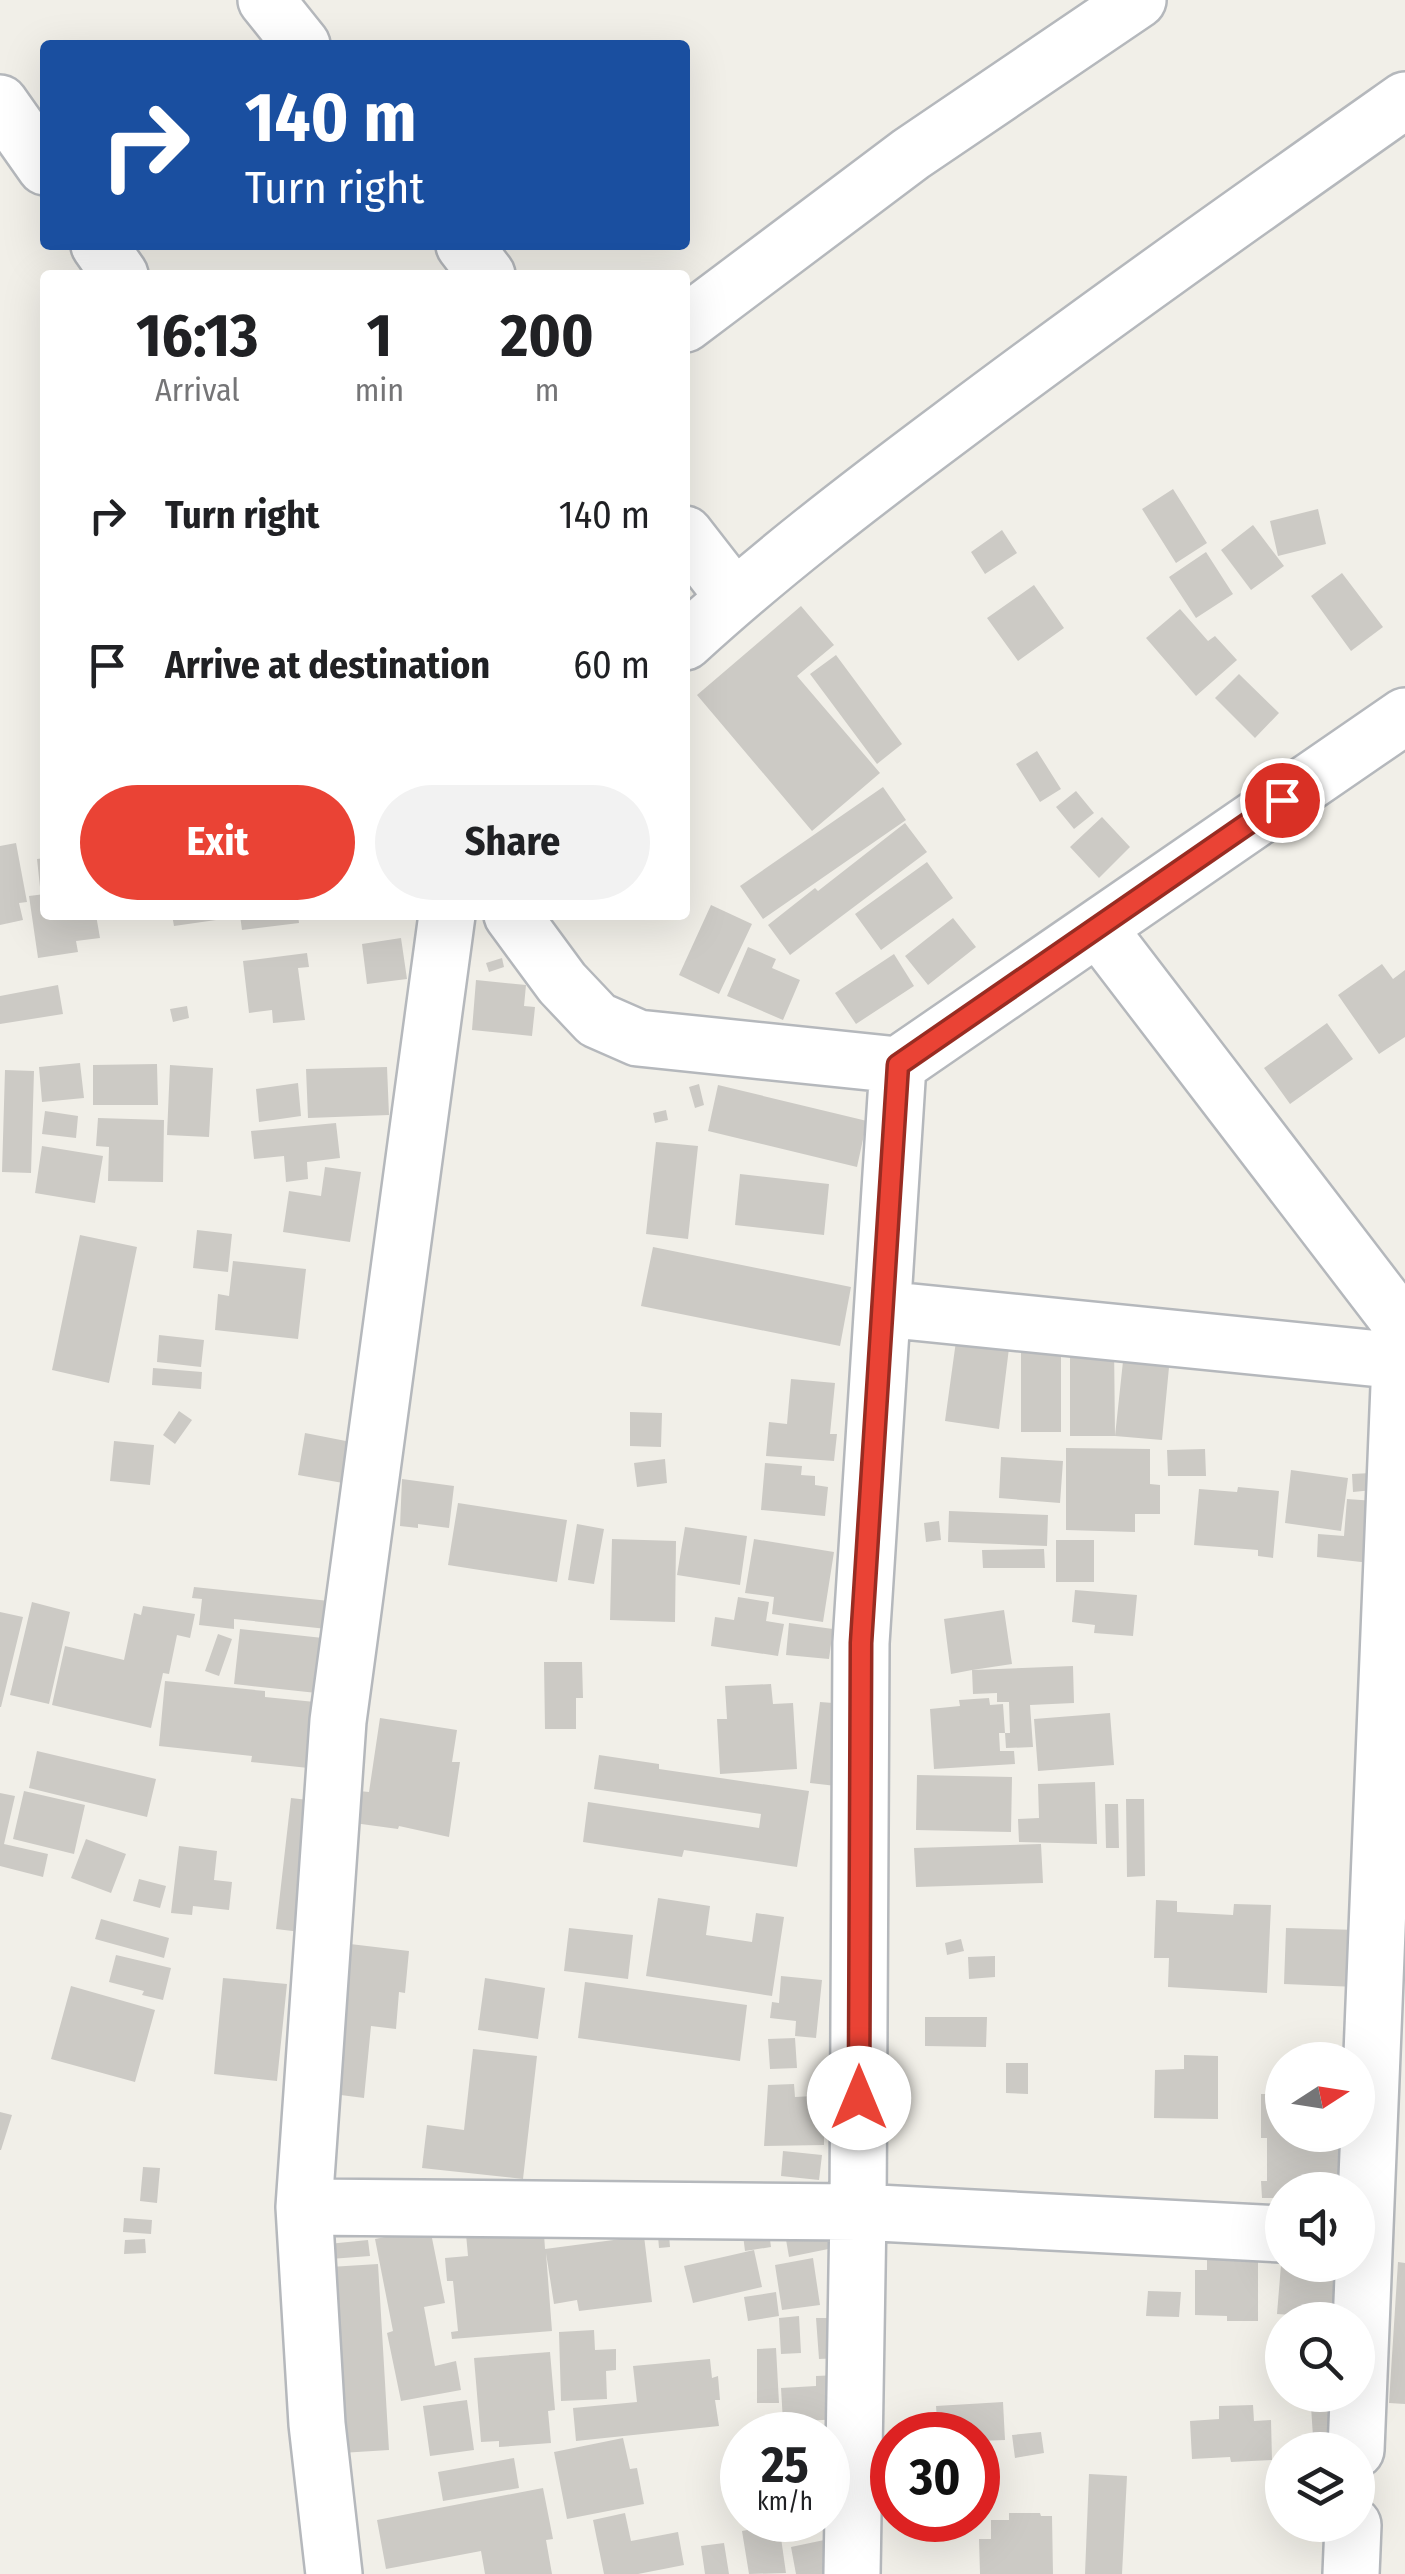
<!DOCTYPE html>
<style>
:root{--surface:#fff;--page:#f2f2f2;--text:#202124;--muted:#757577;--accent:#ea4335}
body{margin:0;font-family:"Fira Sans Condensed",sans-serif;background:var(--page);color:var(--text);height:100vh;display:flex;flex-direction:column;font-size:38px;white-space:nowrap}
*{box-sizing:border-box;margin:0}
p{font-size:32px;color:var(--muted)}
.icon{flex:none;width:55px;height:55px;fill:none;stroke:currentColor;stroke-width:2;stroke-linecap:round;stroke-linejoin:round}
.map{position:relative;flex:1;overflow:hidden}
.panel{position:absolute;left:40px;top:270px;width:650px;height:650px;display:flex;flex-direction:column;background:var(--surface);border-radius:10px;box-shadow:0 10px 40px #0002}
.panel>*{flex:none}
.top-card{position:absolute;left:40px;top:40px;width:650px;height:210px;border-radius:10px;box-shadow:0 10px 40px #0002;background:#1a4fa0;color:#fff;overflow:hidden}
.needle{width:65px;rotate:78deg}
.tools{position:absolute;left:1265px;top:2042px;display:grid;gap:20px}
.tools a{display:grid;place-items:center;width:110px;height:110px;border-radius:50%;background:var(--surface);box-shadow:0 10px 40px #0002;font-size:50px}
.speed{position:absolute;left:720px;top:2412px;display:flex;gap:20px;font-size:50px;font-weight:700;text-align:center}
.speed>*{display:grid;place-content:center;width:130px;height:130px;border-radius:50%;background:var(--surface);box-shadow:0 10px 40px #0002;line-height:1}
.speed small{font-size:25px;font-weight:400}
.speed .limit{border:15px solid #d22;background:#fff;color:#111}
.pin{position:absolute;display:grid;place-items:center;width:85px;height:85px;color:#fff;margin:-42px;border:5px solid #fff;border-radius:50%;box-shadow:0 2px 10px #0007}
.me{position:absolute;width:110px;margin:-55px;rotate:0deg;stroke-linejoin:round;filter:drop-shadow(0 0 8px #0008)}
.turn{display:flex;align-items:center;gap:35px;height:210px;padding:0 40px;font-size:45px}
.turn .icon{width:130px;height:130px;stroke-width:2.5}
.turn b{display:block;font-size:70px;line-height:85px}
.eta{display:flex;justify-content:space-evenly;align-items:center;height:170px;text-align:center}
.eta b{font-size:60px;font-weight:700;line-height:70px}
.primary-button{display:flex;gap:20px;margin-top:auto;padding:20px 40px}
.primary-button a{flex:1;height:115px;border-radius:60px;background:var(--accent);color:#fff;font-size:40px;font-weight:700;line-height:115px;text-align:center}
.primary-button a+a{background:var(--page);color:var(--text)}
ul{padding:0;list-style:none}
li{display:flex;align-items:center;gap:30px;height:150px;padding:0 40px}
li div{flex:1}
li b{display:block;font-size:38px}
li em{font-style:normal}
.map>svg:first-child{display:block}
.building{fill:#cccac5}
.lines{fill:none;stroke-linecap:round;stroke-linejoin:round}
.minor-casing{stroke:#b5b8bc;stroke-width:60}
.minor{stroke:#fff;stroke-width:55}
.route-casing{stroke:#982c22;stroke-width:25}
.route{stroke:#ea4335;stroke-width:18}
</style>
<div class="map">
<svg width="1405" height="2574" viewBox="0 0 1405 2574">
<rect width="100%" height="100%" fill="#f1efe8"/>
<!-- building -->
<path class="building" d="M1173,489L1207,543L1176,563L1142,509Z
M1318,509L1326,544L1278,556L1270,521Z
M1253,525L1284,566L1251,590L1221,550Z
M1002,530L1017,553L985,574L971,552Z
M1206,552L1233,594L1196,618L1169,577Z
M1342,573L1383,627L1351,651L1311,596Z
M1034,585L1064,628L1018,661L987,618Z
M801,606L834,645L797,676L880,773L812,831L697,695Z
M1180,609L1208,641L1215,636L1237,660L1196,696L1146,638Z
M836,655L902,744L877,764L810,674Z
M1239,674L1279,713L1255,738L1215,698Z
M1037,751L1061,789L1040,802L1016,764Z
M883,787L906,820L763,919L740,886Z
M1076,791L1094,813L1074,829L1056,807Z
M1102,817L1130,847L1099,878L1070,847Z
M905,823L927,852L790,955L768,925L815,888L818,891Z
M16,843L27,902L19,903L23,920L0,925V846Z
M45,858V887H40L37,859Z
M927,862L953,898L881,950L855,914Z
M45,894V915H96L100,938L76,941L78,952L38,958L29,896Z
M711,905L752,924L719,994L679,975Z
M172,915H236L237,917L174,926Z
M240,915H298L299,923L242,930Z
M953,918L976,947L928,985L905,956Z
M401,938L407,979L367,984L362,944Z
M748,947L776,959L772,968L800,980L783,1020L727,996Z
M307,953L309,967L298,968L305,1020L273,1023L272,1010L249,1013L243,961Z
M894,954L914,986L856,1024L835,993Z
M502,958L504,967L489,972L486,963Z
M1382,964L1393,979L1405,970V1037L1379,1054L1338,995Z
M476,980L526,985L524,1006L535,1007L532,1036L472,1030Z
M58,985L63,1014L0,1024V996Z
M187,1006L189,1018L173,1022L170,1009Z
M1327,1023L1353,1059L1290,1104L1264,1068Z
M80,1063L84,1098L42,1102L39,1067Z
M157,1064L158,1105H93V1065Z
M170,1065L213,1068L209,1137L167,1135Z
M387,1067L389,1115L308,1118L306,1069Z
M5,1070L34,1071L31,1173L2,1172Z
M298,1083L301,1116L259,1122L256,1089Z
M699,1084L704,1105L695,1108L689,1087Z
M718,1085L867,1121L857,1167L708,1131Z
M666,1110L668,1120L655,1123L653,1113Z
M45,1111L78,1116L76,1138L42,1134Z
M98,1118L164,1120L163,1182L108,1181L109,1147L96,1146Z
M336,1123L340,1158L307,1162L308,1179L286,1182L284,1156L254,1159L251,1131Z
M656,1142L698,1146L688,1239L646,1234Z
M42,1146L103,1156L95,1203L35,1193Z
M325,1167L361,1172L350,1242L283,1232L289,1191L321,1196Z
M740,1174L829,1184L824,1235L735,1225Z
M197,1230L232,1234L228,1272L193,1268Z
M80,1235L137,1247L109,1383L52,1370Z
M653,1247L851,1287L840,1346L641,1306Z
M233,1261L306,1269L298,1339L215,1330L218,1294L229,1296Z
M159,1335L204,1340L201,1367L157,1362Z
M956,1341L1009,1348L999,1429L945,1421Z
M1114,1343L1115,1436H1070V1344Z
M1061,1346V1432H1021V1347Z
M1124,1352L1170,1357L1162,1440L1115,1436Z
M153,1368L202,1372L201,1389L152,1385Z
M791,1379L835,1383L830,1434H837L834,1461L766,1456L769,1422L787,1424Z
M179,1411L192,1420L175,1444L163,1435Z
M630,1412L662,1413L661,1447L630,1446Z
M305,1433L351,1442L343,1483L298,1475Z
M114,1441L154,1445L150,1485L110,1481Z
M1066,1448L1150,1449V1484L1160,1485V1514H1135V1532L1066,1530Z
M1205,1449L1206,1476H1168L1167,1450Z
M1001,1457L1063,1461L1060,1503L999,1498Z
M665,1459L667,1483L637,1487L634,1463Z
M765,1463L802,1466L801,1475L815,1476V1485L828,1487L825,1516L761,1510Z
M1291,1470L1348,1478L1341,1531L1285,1523Z
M1371,1473L1373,1490L1353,1492L1352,1474Z
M402,1479L454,1486L449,1528L418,1524V1528L400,1526Z
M1238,1487L1279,1491L1273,1558L1258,1556V1550L1194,1545L1199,1489L1237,1492Z
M1347,1499L1375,1501L1370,1563L1317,1557L1318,1534L1344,1536Z
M458,1503L567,1520L557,1582L448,1565Z
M949,1511L1048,1515L1047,1546L948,1542Z
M939,1521L941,1540L926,1542L924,1523Z
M577,1524L604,1529L594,1584L568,1580Z
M685,1527L747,1536L740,1585L677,1575Z
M612,1539L676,1541L675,1622L610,1620Z
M754,1539L834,1552L823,1622L772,1614L774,1597L745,1593Z
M1056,1540H1094V1582H1056Z
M1044,1549L1045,1568H983L982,1550Z
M194,1587L349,1603L346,1631L234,1619V1629L199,1625L202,1599L192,1598Z
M1075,1590L1137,1595L1133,1636L1094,1633L1095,1625L1072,1622Z
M738,1597L769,1602L766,1621L784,1624L778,1656L711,1646L715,1617L734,1620Z
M32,1602L70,1612L49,1704L10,1695Z
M143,1606L195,1614L190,1638L177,1635L169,1674L163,1673L151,1728L52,1705L65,1646L124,1660L134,1613L141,1615Z
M1004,1610L1012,1664L972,1670L1073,1666L1074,1703L1030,1705L1033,1747L1006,1748L1005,1733H1010L1009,1702H997V1693L973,1694L972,1670L951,1674L944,1619Z
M0,1612L23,1617L1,1707H0Z
M789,1623L833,1629L829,1659L786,1655Z
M240,1629L332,1639L326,1694L234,1684Z
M218,1634L232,1639L219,1676L205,1671Z
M544,1662H582L583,1698H576V1729H545Z
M165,1681L265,1691V1697L325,1703L318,1769L251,1762L252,1756L159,1746Z
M771,1684L773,1704L793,1703L797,1769L720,1774L717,1719H727L725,1686Z
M989,1698L990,1705L1003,1704L1005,1733H999L1000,1751H1014L1015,1764L934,1769L930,1709L960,1706L959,1700Z
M820,1702L846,1704L845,1787L810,1783Z
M1110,1713L1114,1765L1038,1771L1034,1719Z
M380,1718L457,1730L452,1762H460L449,1837L399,1826L398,1829L354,1823L359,1791L369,1792Z
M37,1751L156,1779L147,1817L29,1788Z
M599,1755L659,1764V1769L809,1791L797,1867L684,1850L682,1857L583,1842L588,1802L759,1828L761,1814L594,1789Z
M917,1775L1012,1777L1011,1832L916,1830Z
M1095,1782L1097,1844L1019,1842L1018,1819L1039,1818L1038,1784Z
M24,1791L85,1805L74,1854L13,1839Z
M0,1793L15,1796L4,1844L48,1854L43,1877L0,1866Z
M291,1798L325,1802L309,1933L276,1929Z
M1126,1799H1144L1145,1876L1127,1877Z
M1105,1804H1118L1119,1848H1106Z
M86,1839L126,1854L111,1893L71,1878Z
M1041,1844L1043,1883L916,1887L914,1848Z
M179,1846L217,1851L214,1880L232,1882L229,1910L193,1906L192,1915L171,1913Z
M139,1879L166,1886L160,1908L133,1901Z
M658,1898L710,1906L706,1935L752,1942L756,1913L784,1917L772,1996L646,1976Z
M1156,1900L1177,1901V1912L1233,1915L1234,1904L1271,1905L1267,1993L1168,1987L1169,1958H1154Z
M101,1919L169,1938L164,1958L95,1939Z
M569,1928L633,1935L628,1979L564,1971Z
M1286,1928L1359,1930L1357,1987L1284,1984Z
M961,1939L964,1951L947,1955L945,1943Z
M350,1944L409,1951L405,1993L399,1992L396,2029L371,2026L364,2098L333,2094Z
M116,1955L171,1968L163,2000L142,1995L144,1991L109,1982Z
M995,1956V1977L969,1979L968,1957Z
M781,1976L822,1980L816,2038L795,2036L796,2021L770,2018L772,2002L779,2003Z
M223,1978L287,1984L277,2081L214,2074Z
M485,1978L545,1988L538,2039L478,2030Z
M585,1982L747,2005L740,2061L578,2038Z
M71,1986L155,2010L135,2082L51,2059Z
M925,2017H987L986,2047L925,2046Z
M795,2038L797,2068L770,2069L768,2039Z
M473,2049L537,2056L523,2179L422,2168L427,2125L464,2130Z
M1184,2055L1218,2056V2119L1154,2118L1155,2070L1184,2069Z
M1006,2063H1028V2094L1006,2093Z
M794,2084L795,2097L814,2096V2114L824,2115V2145L764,2146L768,2085Z
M1261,2094H1282V2135H1356V2190H1282V2198H1262L1261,2181H1267V2138H1261Z
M0,2112L12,2115L1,2150H0Z
M783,2151L822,2155L819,2180L781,2176Z
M143,2167L160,2168L157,2203L140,2201Z
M767,2216L771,2247L745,2251L741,2219Z
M124,2218L152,2220L151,2234L123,2232Z
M837,2218L843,2246L789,2257L784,2228Z
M543,2219L545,2249L644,2236L652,2302L579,2311L577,2300L554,2304L546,2253L552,2331L452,2339L451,2332L458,2331L453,2281H447L445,2258L468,2256L466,2234Z
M668,2223L670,2247L659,2248L657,2224Z
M430,2228L445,2303L424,2307L435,2366L456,2361L461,2390L401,2401L387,2333L393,2331L375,2239Z
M145,2239L146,2253L124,2254L125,2240Z
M368,2240L370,2256L330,2259L328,2244Z
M754,2250L762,2287L693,2303L684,2266Z
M1207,2253L1258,2254V2321H1227V2316L1195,2315V2270H1207Z
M813,2258L820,2305L782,2310L775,2265Z
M1398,2262L1405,2263V2404L1389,2403Z
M378,2264L389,2450L341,2453L330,2267Z
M1281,2265L1338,2267L1335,2318L1277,2314Z
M1148,2291L1181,2292L1179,2317L1146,2316Z
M776,2292L779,2316L748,2321L744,2297Z
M799,2316L801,2353L781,2354L779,2318Z
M816,2318H839L841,2358L819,2359Z
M594,2330L595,2350L616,2349V2370L606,2371L607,2399L561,2401L559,2332Z
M776,2348L779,2403H757V2349Z
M550,2352L555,2410L548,2411L551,2443L499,2447V2441L481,2442L474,2358Z
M710,2359L712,2378L718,2376L720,2400H715L719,2426L576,2441L573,2408L637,2402L633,2366Z
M839,2375L842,2419L783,2422L781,2388L816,2386V2376Z
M467,2400L474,2450L430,2456L423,2406Z
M1003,2402L1005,2440L978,2441V2435H938L936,2406Z
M1253,2405L1254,2421L1271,2420L1272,2460L1231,2462L1230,2457L1192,2459L1190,2421L1219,2419V2406Z
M1334,2405L1335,2437H1313L1311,2406Z
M806,2428L807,2435H781V2430Z
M1041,2432L1044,2453L1015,2458L1012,2435Z
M623,2438L630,2469L637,2468L644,2504L567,2519L554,2452Z
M514,2458L519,2488L443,2501L438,2472Z
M1089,2474L1127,2476L1122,2574H1085Z
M543,2488L553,2539L546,2540L552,2574H485L481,2551L386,2569L377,2520Z
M625,2513L631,2541L678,2532L684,2565L638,2574H604L593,2520Z
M1009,2513H1040L1041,2516H1052L1053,2574H980L979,2539H991V2520H1009Z
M779,2524L786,2573L749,2574L742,2531Z
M829,2539L836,2574H796L791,2547Z
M724,2543L729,2574H705L701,2546Z"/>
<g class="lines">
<!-- minor casing -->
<g class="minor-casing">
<path id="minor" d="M266,0L302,45
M0,103L45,167
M99,245L120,275
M464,245L487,275
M685,324L911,154L1138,0
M685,534L734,597
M685,642C769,565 859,496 950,428C1100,315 1252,208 1405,100
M512,915L562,983L597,1020L638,1038L898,1065L1405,716
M1098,928L1405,1329
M883,1309L1400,1361L1405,1357
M304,2207L858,2212L1282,2234
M1356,2450L1400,1361
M334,2574L317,2424L304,2207L338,1721L447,915
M852,2574L858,2212L861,1643L898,1065
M1351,2574L1353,2525"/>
</g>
<!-- minor -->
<use href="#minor" class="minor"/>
</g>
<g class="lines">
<!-- route casing -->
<g class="route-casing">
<path id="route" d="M859,2098L861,1643L898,1065L1282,800"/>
</g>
<!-- route -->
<use href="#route" class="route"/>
</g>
</svg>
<div class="tools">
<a><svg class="needle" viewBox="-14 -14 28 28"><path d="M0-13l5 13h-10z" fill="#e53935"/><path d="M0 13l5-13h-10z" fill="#757577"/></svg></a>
<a><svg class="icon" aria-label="sound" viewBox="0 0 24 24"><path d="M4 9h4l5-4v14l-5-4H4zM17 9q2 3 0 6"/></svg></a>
<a><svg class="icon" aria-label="search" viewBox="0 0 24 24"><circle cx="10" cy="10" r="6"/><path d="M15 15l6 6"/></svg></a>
<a><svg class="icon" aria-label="layers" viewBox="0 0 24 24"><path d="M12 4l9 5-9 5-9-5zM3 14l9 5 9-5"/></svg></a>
</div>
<div class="speed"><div>25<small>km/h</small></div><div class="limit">30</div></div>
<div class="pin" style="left:1282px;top:800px;background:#d93025"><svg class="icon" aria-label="arrive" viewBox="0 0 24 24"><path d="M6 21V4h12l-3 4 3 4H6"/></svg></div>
<svg class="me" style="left:859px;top:2098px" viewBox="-20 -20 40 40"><circle r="19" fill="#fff"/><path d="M0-13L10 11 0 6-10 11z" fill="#ea4335"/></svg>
<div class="top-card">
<div class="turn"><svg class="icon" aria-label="right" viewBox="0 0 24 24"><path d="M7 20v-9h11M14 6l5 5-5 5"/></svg><div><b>140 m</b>Turn right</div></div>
</div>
<section class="panel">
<div class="eta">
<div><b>16:13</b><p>Arrival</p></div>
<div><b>1</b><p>min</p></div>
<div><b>200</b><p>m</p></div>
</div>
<ul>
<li><svg class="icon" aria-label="right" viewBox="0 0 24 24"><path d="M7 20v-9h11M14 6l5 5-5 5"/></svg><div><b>Turn right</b></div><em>140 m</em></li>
<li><svg class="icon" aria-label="arrive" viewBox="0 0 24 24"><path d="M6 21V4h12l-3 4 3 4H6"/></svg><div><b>Arrive at destination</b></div><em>60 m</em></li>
</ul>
<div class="primary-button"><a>Exit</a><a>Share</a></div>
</section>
</div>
